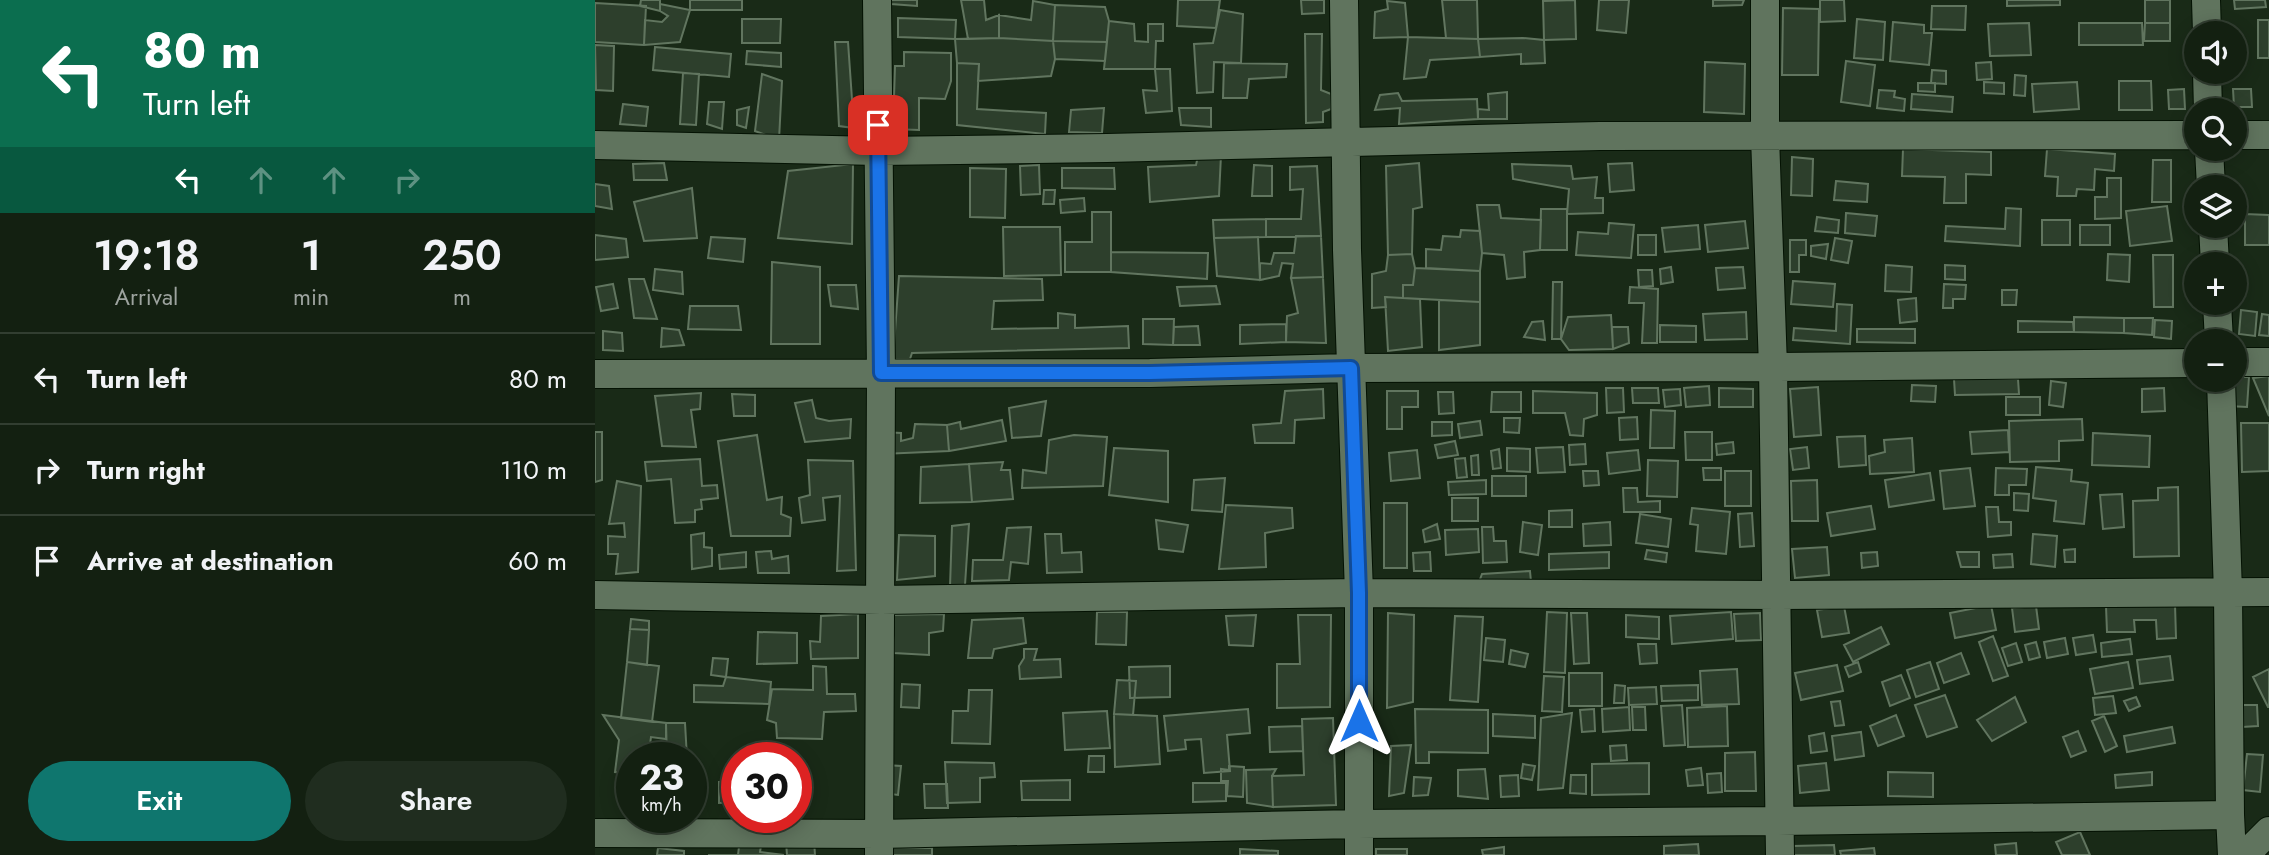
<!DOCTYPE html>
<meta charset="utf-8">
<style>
:root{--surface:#132011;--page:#202d1f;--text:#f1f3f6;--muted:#9da39f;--line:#323e31;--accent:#0f766e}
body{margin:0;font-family:Jost,sans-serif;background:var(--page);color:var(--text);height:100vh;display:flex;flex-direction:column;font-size:26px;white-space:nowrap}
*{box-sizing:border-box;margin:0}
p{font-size:23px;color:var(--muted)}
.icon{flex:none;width:38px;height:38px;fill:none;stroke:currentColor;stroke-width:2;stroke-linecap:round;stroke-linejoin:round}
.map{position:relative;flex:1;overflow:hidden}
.side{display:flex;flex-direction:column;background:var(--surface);width:595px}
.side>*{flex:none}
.banner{background:#0b6e4f;color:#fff;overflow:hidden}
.fabs{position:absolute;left:1589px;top:21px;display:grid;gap:14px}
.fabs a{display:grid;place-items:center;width:63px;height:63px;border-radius:50%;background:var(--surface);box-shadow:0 4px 18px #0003,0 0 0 2px var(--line);font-size:35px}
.speed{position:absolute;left:21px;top:742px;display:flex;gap:14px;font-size:35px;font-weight:700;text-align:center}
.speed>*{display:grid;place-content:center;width:91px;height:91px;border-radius:50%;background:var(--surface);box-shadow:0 4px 18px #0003,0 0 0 2px var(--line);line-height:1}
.speed small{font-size:18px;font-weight:400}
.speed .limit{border:10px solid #d22;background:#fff;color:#111}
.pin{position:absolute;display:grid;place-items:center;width:60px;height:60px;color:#fff;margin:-30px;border-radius:14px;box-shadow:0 4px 10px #0006}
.me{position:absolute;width:77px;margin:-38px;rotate:0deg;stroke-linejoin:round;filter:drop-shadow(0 0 5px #0008)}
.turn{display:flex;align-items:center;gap:24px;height:147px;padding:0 28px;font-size:32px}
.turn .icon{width:91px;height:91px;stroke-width:2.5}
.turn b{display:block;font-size:49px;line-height:60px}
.lanes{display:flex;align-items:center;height:66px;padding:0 28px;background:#0003;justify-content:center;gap:35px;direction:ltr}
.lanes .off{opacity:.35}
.eta{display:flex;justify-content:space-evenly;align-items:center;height:119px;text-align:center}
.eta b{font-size:42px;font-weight:600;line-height:49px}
.primary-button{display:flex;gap:14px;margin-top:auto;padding:14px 28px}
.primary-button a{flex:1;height:80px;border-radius:42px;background:var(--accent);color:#fff;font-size:28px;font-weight:600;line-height:80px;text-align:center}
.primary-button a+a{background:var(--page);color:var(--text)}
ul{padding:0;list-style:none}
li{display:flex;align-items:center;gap:21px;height:91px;padding:0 28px;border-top:2px solid var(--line)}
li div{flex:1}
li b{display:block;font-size:26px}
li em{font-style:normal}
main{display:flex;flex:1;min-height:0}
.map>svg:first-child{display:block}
.building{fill:#2d3f2c;stroke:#61755f;stroke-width:2}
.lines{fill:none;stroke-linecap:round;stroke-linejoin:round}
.minor-casing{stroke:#041203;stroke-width:30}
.minor{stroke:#60745e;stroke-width:28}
.route-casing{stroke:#114b97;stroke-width:18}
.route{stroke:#1a73e8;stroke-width:12}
</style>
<main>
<section class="side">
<div class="banner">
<div class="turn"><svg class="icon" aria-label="left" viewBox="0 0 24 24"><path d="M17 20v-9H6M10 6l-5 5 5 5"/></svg><div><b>80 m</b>Turn left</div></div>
<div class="lanes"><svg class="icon" aria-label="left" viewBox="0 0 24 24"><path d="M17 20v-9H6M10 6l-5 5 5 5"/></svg><svg class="icon off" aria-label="ahead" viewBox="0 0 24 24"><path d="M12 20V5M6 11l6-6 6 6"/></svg><svg class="icon off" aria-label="ahead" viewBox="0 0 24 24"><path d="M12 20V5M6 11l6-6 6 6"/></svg><svg class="icon off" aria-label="right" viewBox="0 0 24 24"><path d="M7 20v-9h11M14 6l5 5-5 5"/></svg></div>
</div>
<div class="eta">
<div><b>19:18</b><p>Arrival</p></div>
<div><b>1</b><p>min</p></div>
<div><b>250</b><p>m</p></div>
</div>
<ul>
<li><svg class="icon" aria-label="left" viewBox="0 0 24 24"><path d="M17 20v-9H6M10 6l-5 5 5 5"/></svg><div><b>Turn left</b></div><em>80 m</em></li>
<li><svg class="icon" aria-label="right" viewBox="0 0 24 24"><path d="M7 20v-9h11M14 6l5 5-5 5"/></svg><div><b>Turn right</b></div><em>110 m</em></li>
<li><svg class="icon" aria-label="arrive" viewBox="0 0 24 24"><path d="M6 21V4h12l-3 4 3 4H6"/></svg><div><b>Arrive at destination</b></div><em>60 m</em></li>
</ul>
<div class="primary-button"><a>Exit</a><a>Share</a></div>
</section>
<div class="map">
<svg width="1674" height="855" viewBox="0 0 1674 855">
<rect width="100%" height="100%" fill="#192a17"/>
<!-- building -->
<path class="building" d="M46,0H65V11L45,6Z
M95,0H147V10H95Z
M296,0H322V6L296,4Z
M366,0H389L391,20L404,15V38L373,39Z
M583,0H625L621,28L582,26Z
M706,0H729V13L707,14Z
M847,0H882L883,39L851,38Z
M980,0L981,39L949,40L948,1Z
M1004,0H1034L1031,33L1002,30Z
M1118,0H1149L1147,5L1118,6Z
M1225,0H1249L1250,21L1225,22Z
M1412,0H1465V5L1412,6Z
M1550,0H1575V23H1550Z
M1639,0H1670L1671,7L1640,9Z
M438,1L460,5L458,41L404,38V15L436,20Z
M792,1L810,3L813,37L779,38L780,12L793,9Z
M0,3L51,6L49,45L0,42Z
M65,4L95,10L85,42L49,45L50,20L67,22L73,16L65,11Z
M460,5L510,7L514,21L512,42L458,41Z
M1337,6H1371L1370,30L1336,29Z
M1188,8L1224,9L1223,75H1187Z
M625,10L648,14L646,63L619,62L618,92L602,93L599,44L618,43Z
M303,18L361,20L360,39L303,37Z
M147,19H186L185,43H147Z
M1262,19L1290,22L1288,60L1259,58Z
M1663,20H1674V58H1663Z
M514,21L539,24L540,41L553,42V24H568V41H561L560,69H509Z
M1298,22L1329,25V33H1337L1334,65L1295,61Z
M1434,23L1436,55L1395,56L1393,24Z
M1484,23H1547L1548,45H1484Z
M1550,23H1575V41H1549Z
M710,34H727L726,90L736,94V109L728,112V122L711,123Z
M813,37L883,39L885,57L835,60L831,77L809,79Z
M404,38L458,41L460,59L456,76L383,81L384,64L362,63L360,39Z
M928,38L949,40L950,63L926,64V54L885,57L883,39Z
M458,41L512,42L510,61L460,59Z
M240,42H253L259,128L244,126Z
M0,45L19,46L18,91L1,90Z
M60,47L136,54L134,77L58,70Z
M152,51L186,53V67L151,64Z
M309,52L356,53V81L350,99L324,98V130L298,129L300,66H309Z
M1251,61L1280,65L1275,106L1246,102Z
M1110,62L1150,64L1149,114L1109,112Z
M1396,62L1397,79L1382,80L1381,63Z
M362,63L384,64L382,109L451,113L450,134L362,125Z
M629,63L692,64L691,77L654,79L652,98H628Z
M560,69H575L577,111L551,113L548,90L562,91Z
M1337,70L1351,71V84L1336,83Z
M88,73L104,74L101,125L85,124Z
M167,74L187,81L184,140L160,131Z
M1420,75L1431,76L1430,96L1419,95Z
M1524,81H1556L1557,110H1524Z
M1389,82L1409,83V94L1389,93Z
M1482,82L1484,109L1439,112L1437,84Z
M1323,83H1340V92L1323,91Z
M1589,89L1590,109H1574L1573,90Z
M1638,89H1656L1657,107H1639Z
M1284,90L1300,91L1299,97L1310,99L1309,111L1282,108Z
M912,92V119H883V109L894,110L893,94Z
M803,93L807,101L882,99L883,119L804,124L805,108L780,110L785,95Z
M1317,94L1358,97L1357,112L1316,109Z
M114,102H129L127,129L112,124Z
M28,104L53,107L51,126L25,124Z
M154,107L151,128L142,125V110Z
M509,108L507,133L474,132L476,110Z
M584,108H616V127L586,125Z
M1308,149L1396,152V175L1371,174V203H1349L1350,177L1307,176Z
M1452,149L1520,154L1519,171L1500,169L1499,190L1482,189L1481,196H1462L1463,177L1450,176Z
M626,155L624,196L555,202L553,167L601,165L603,156Z
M1197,157L1218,159L1217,196L1196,195Z
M1558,160H1576V202H1557Z
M69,163L72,180H39L38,164Z
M824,163L827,207L818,209L817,254L793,255L791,166Z
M1037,163L1039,190L1015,192L1013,164Z
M258,164L257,244L183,238L193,171Z
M917,164L976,166L978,179L1002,177L1000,198H1008V213L972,214L974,189L918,179Z
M444,165L445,194L426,195L425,166Z
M659,165L677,166V196H657Z
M722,166L726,236L671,237V219H706L708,189L695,190V167Z
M375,168L411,169L410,218L375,217Z
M467,168H519L520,189L467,188Z
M1512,178H1526V218L1500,219V197H1512Z
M1241,181L1273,184L1272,202L1239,200Z
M0,184L14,186L17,209L0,206Z
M97,188L102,238L49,241L39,202Z
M449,190H460L459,204H448Z
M489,198L490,211L466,213L465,200Z
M882,205H904L906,218L946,220L945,250L929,252L930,277L912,279L909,255L887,253Z
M1572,206L1577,241L1535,246L1531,211Z
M1411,208L1426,209L1425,246L1350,241L1351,226L1410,229Z
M946,209H972V250H945Z
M497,212H516V272H470V242H497Z
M1251,213L1282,216L1280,236L1250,233Z
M1650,214L1674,215V245H1650Z
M1222,217L1244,220L1243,233L1220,231Z
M671,219V237L619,238L618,220Z
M1447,220H1475V245H1447Z
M1150,221L1153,248L1113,252L1110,225Z
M1014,223L1039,225L1036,258L981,255L983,232L1013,234Z
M1103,225L1105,249L1070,252L1067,228Z
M1485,225H1515V245H1485Z
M408,227H465L466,275L409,276Z
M866,230L885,231L887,253L885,271L831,268V249L846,250L848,236L865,237Z
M0,235L31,239L33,257L0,260Z
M1043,235H1061V255H1043Z
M701,236H726L728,277L696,278L698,264L687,263L684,276L665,280V263L676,264L679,253H699Z
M116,237L150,239L148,262L113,258Z
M663,237L665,280L622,276L619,238Z
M1240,238L1257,241L1253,263L1236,260Z
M1195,240H1211V255H1204V272H1195Z
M1233,244L1231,259L1216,256V246Z
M516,252L613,253L612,279L516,272Z
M817,254L820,268L818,285H808V298L790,297L791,307L777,308V274L791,271L793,255Z
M1513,254L1535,255L1534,282L1512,280Z
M1558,255H1578V307H1559Z
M177,262L225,267V344H176Z
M1291,265L1317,267L1316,292L1290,291Z
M1350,265L1370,266V280L1350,279Z
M1076,267L1078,282L1066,284L1065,269Z
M1148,267L1150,288L1123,290L1121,268Z
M820,268L885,271V302L808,298V285H818Z
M60,269L87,272L88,294L58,290Z
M1043,270H1057L1058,286L1044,287Z
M304,276L447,279L448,300L399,301L397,329L463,328V313L480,315V328L533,326L534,348L317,353L315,359H298Z
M728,277L731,343L691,342L692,316L703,313L696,278Z
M34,279H49L62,319L39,318Z
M1198,281L1240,284L1238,307L1196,304Z
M958,282H967L966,339H957Z
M18,284L23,308L6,311L1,287Z
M1349,284L1371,285L1370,299H1358V308H1348Z
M233,285H261L263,309L236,306Z
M621,286L625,304L585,306L582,287Z
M1035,287L1063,289L1062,343H1047L1049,303H1034Z
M1407,290H1422L1421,305H1407Z
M790,297L825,299L827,347L793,351Z
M1321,298L1322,321L1305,323L1303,300Z
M844,300L885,302V345L844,350Z
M1242,304L1257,305L1255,344L1198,340L1199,328L1241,331Z
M95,306H143L146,330L93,329Z
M1646,310L1662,312L1660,336L1644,334Z
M1151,312L1152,339L1110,340L1108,314Z
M1667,314L1674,315V336L1664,335Z
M1016,315L1018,349L974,350L966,339L973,317Z
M1479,317L1529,318V333L1479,332Z
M1529,318H1558L1557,335L1529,333Z
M548,319H579L578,345L548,344Z
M1560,320L1577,321L1576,339L1559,337Z
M948,321L950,340L929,337L937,322Z
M1423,321L1478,322L1479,332H1423Z
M691,324V342L645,344V325Z
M1065,325L1101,326V342H1065Z
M603,326L605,345H578L579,327Z
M1017,327H1033L1034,343L1018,349Z
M67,328L84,330L89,345L66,347Z
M1262,329H1320V343L1262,342Z
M8,331L27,333L28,351L8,350Z
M1674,376V416L1658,378Z
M1640,377H1654L1652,407L1633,406Z
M1359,379H1423L1424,394L1360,395Z
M1456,381L1471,383L1468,407L1454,405Z
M1317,385L1341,386L1340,402L1316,401Z
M1114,386L1115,405L1091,407L1089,388Z
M1223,387L1226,435L1199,437L1195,389Z
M1011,388H1028L1029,412L1012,413Z
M1037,388H1063L1064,403H1038Z
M1124,388L1158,389V407H1124Z
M1569,388L1570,411L1547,412V389Z
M728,389L729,418L700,420L699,443H660L658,425L686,423L690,391Z
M1085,389L1086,405L1070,407L1068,390Z
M792,391H823V407H807V429H792Z
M938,391L1002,393V415L989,419L988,436L975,435L970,413H938Z
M843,392H858L859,413L844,414Z
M897,392H926V412H896Z
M106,393L105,409L96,410L101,447L67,446L60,396Z
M137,394L160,395V416H139Z
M1411,397H1445V415H1411Z
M217,400L221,418L234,421L256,419L255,438L210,442L200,403Z
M451,401L446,436L417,438L414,408Z
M1056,410L1080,411L1079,448H1055Z
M1042,417L1043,439L1025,440L1024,418Z
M909,418H925L924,433L909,432Z
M1487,419L1488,440L1464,441V461L1415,462L1414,421Z
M407,420L411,441L354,451L352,425L365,422L366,429Z
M885,421L887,435L865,438L863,424Z
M837,422H857V435L837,436Z
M1646,423H1674V471L1647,472Z
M320,424L352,425L354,451L287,454V432L306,433V441L318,438Z
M1413,430L1414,452L1377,454L1375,432Z
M0,432H7V480L0,482Z
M1090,432H1117V460H1091Z
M1498,433L1555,436L1554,467L1497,465Z
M162,435L172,500L187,497L186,514L196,518L195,536H136L123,441Z
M479,435L512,437L508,486L427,488L428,470L451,473L454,440Z
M1270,436L1271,465L1244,467L1242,437Z
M1317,438L1319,472L1275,474L1274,456L1290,452L1289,440Z
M860,441L863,455L843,458L840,445Z
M1138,442L1139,453L1122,455L1121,444Z
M990,444L991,464L975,465L974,445Z
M968,447L970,472L943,473L941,448Z
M1212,447L1214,468L1198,470L1195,449Z
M519,448L573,451V502L514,495Z
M912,448L935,449V472L912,471Z
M904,449L906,468L898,469L896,451Z
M822,450L825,478L796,481L794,453Z
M1043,450L1045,470L1014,474L1012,453Z
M883,455L884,475H877L876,456Z
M870,458L872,477L862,478L860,459Z
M105,459L107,486L122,485L123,498L106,500L107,509L100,510V522L80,523L76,479L52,481L50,462Z
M213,460L258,461L261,570L242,571L245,496L228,498L230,520L207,523L204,498L215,495Z
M1053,460L1083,461L1082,497L1052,496Z
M408,462L406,470H415L418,499L377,502L374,464Z
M374,464L377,502L325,503L326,467Z
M1441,467L1477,470L1476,481L1493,483L1489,524L1459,521L1461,501L1438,498Z
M1108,468H1126V480H1109Z
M1375,468L1380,506L1349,509L1345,471Z
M1401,468L1432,469L1431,485H1414V495H1400Z
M988,471H1003L1004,485L989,486Z
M1130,471H1156V506H1130Z
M1335,473L1339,500L1294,507L1290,480Z
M897,476H931V496H897Z
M630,478L627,512L597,510L599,480Z
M891,480V494L854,495L853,482Z
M1222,480L1223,521H1197L1196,481Z
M22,481L46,486L43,572L21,574L23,554H13V536L30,537L29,523L14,524Z
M1583,487L1584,556L1539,557L1538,501L1563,500V488Z
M1028,488H1042L1043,502L1065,501V512H1029Z
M1419,493L1434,494L1433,511L1419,510Z
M1527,494L1529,527L1508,529L1505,495Z
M857,498H883V521H857Z
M789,503H812V568H789Z
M631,505L697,508L698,528L670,533L671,567L624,569Z
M1276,506L1280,529L1236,536L1232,513Z
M1391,507H1403L1404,522H1416V535L1393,537Z
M1097,508L1135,512L1131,554L1101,551L1103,525L1095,524Z
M977,510V527H954V511Z
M1157,513L1159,546L1145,547L1143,514Z
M1045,514L1076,519L1073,547L1041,543Z
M561,520L593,525L588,552L564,549Z
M928,522L947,525L943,555L925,552Z
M1015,522L1016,545L989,546L988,524Z
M374,524L370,585L355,587L357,526Z
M842,524L845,539L830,542L828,530Z
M436,527L433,564L416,562L414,580L377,581L378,560H408L412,528Z
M887,527H898L899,541H911L912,562L888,563Z
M883,529L884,552L851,555L850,530Z
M109,533V547L117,548V566L97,569L96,535Z
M450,534H466L467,553L486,552L487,572L452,573Z
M1438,534L1462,536L1460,567L1436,564Z
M304,535L340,536V576L302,580Z
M1232,547L1234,575L1200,578L1197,549Z
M1480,549V562H1470L1469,550Z
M1052,550L1072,553L1071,562L1050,559Z
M176,551L177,559L193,556L194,573H163L161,552Z
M151,552V567L125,569L124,555Z
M835,552L836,571H819L818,553Z
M1014,552V568L954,570V554Z
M1282,552L1283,566L1267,568L1266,553Z
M1362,552H1384V567H1366Z
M1417,554L1418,567L1399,568L1398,555Z
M935,571L936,582L883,585L887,574Z
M1580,604L1581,638L1562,639L1561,620H1539L1540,632H1512L1511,606Z
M1396,605L1401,630L1360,638L1355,613Z
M1249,606L1254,633L1227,637L1222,610Z
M1441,606L1444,629L1420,632L1417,608Z
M502,612H532L531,645L501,644Z
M952,612L972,613L970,673L949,672Z
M1136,612L1138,639L1077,644L1075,616Z
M793,613L819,615L818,702L792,708Z
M976,613H992L994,663L979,664Z
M1165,613L1166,640L1141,641L1139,614Z
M263,614V658L216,659L215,641L225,642L226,616Z
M349,614L348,631L334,633V655L299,653V639L293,615Z
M661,615L658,646L634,645L631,616Z
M703,615H736L735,707L682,708V664H705Z
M1031,615L1064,617V639L1031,637Z
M860,616L888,617L883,702L855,700Z
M428,618L431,643L399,649L397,658H373L377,620Z
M36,619L54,621V630L35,629Z
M1286,627L1294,644L1258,662L1249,645Z
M35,629L54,630L52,665L32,662Z
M163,632L202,633V663L162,664Z
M1498,635L1501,652L1481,655L1478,638Z
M1398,636L1413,676L1398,681L1384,642Z
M891,638L910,640L908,662L889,660Z
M1470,638L1473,654L1452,658L1449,642Z
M1535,639L1537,654L1507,657L1506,643Z
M1441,642L1445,657L1434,660L1430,645Z
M1421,643L1427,662L1413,666L1407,648Z
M1043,644H1061L1062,663L1045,664Z
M429,649H442L439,660L465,659L466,677L425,679L424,666L429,658Z
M916,650L933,654L930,667L914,664Z
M1366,653L1374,674L1349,683L1342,663Z
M1575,656L1578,680L1545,684L1542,660Z
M118,658L133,659L131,677L116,675Z
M32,662L64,666L57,722L26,718Z
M1263,662L1266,672L1254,677L1250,667Z
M1335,662L1344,689L1321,697L1312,670Z
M1533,662L1538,688L1500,694L1495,669Z
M1242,665L1248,691L1206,700L1200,673Z
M218,666L231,667L232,694H260L261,711L229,712L227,739L182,738L181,723L172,720L177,689L218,690Z
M575,666V697L535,698L534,667Z
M1142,669L1144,704L1107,705L1105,671Z
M1674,669V707H1673L1658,677Z
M974,673H1007V706H974Z
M1306,675L1315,698L1295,706L1287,682Z
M949,676L969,677L967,712L947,711Z
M131,677L176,682L174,704L99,702V685L128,686Z
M522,680L541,681L538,715L519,714Z
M307,684L325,685L324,708L306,707Z
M1020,685L1030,686L1029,703H1019Z
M1103,685V700L1067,701L1066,686Z
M1061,687L1062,704L1034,705L1033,688Z
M374,690H397L395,744L357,743L358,711H373Z
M1350,695L1362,727L1332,737L1320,705Z
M1518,696L1521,713L1500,715L1498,698Z
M1420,697L1431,722L1397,741L1382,720Z
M1541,697L1545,706L1534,711L1529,701Z
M1245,701L1249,725L1240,726L1236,702Z
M1087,705L1090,745L1069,746L1066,706Z
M1647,705H1662L1663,726L1647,727Z
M1132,706L1133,746L1093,747L1092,708Z
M1034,707L1035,730L1008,732L1007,709Z
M1037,707H1050L1051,730H1038Z
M653,709L655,733L632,735L635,771L609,773L606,739L590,740L591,749L573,751L569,716Z
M820,709L893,710V753L834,752V763H821Z
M999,709L1000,731L987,732L985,710Z
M512,711L515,748L470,750L468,713Z
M977,713L968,788L943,790L946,718Z
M519,714L562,716L565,764L520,767Z
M898,714L940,716V738L898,736Z
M8,715L71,723V739L56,737L53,758H37V774L20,772L24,740Z
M1301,715L1309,736L1283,746L1275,726Z
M1509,716L1522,746L1510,752L1497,721Z
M738,718L741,805L678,807L677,776L709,775L707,719Z
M71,723H90L92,758H72Z
M707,726L708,751L675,752L674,727Z
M1577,727L1580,743L1532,752L1529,736Z
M1483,731L1491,751L1476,757L1468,737Z
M1266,732L1269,756L1240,760L1237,736Z
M1229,733L1232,751L1216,753L1214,736Z
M816,745L809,793L794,796L796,746Z
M1031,745L1032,760L1016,761L1015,746Z
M1160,752L1161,791H1130V753Z
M1652,754L1668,755L1665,792L1648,790Z
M494,756H509V772H493Z
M350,762L399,763L400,777L385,778V802L352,803Z
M1054,763V794L997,795V764Z
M1231,763L1234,790L1205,793L1203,766Z
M928,764L940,766L937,780L926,778Z
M290,765L306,766L303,795L287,793Z
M634,766L649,767L648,797L632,796L633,781H626V769L634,770Z
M96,768L105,769L103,801H96Z
M1106,768L1108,785L1093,786L1091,770Z
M681,769L677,776L678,807L652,803L651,770Z
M890,769L893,799L863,796V770Z
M1293,772L1338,773V797L1293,796Z
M1557,772V785L1521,788L1520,775Z
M1126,773L1127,792L1113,793L1112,774Z
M923,775L924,796L906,797L905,776Z
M976,775H991V794L975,793Z
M819,777L836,778L833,795L818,796Z
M475,780V800H427L426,781Z
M124,782H141L142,802L124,803Z
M598,783H631V801L598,802Z
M329,784H352L353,808H330Z
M1485,832L1495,855H1467L1461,842Z
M145,838L167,840L165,852L189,855H113H143Z
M219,840L220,855H192L191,842Z
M1421,843L1422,855H1401L1400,845Z
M1103,844L1104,855H1069V846Z
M1239,845L1240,855H1199L1198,846Z
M296,847L337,848V855H296Z
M909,847V855H888L887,850Z
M63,848L89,851V855H62Z
M1279,848L1280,855H1246L1245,851Z
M645,849L683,851V855H645Z
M781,849H812V855H781Z"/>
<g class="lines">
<!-- minor casing -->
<g class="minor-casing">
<path id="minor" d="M282,0L286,374L284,855
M749,0L752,250L764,593V855
M1170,0V136L1178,367L1185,855
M1611,0L1612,33
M1612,72L1613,110
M1640,135H1674
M0,145L283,151L512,148L1005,136L1601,135
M1614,149L1616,187
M1618,226L1620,264
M1622,303L1624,341
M1640,362H1674
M0,374L555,373L756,368L1178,367L1601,363
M1626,380L1633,593L1635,815L1637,855
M0,595L286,600L764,593L1183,595L1674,592
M0,833L284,834L764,824L1184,821L1635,815
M1650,855L1674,831"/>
</g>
<!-- minor -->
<use href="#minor" class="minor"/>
</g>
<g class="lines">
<!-- route casing -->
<g class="route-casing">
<path id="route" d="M283,125L286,373H555L756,368L764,593V721"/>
</g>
<!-- route -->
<use href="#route" class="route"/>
</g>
</svg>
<div class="fabs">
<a><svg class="icon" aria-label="sound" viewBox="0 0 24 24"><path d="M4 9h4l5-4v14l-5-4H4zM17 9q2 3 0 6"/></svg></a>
<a><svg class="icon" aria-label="search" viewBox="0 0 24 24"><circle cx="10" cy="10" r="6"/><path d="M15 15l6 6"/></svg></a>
<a><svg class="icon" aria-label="layers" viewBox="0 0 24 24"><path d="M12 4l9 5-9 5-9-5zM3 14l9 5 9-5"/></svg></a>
<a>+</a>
<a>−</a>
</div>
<div class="speed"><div>23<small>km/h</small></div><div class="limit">30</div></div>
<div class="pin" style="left:283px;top:125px;background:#d93025"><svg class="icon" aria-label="arrive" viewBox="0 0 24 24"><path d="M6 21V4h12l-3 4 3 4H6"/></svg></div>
<svg class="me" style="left:764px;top:721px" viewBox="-20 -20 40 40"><path d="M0-17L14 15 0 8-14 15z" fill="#1a73e8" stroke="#fff" stroke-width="4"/></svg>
</div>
</main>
